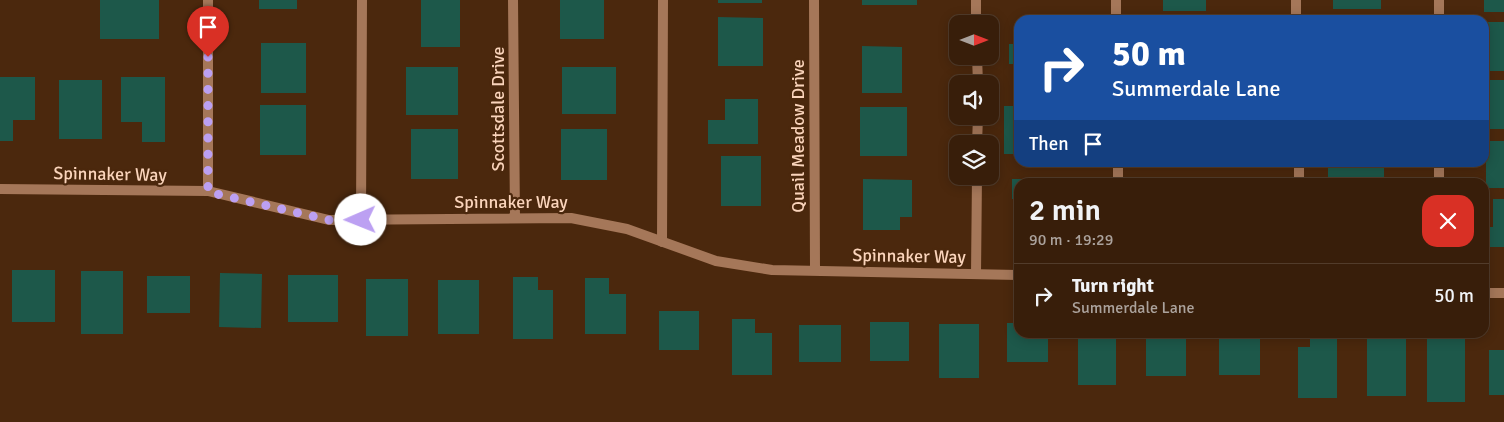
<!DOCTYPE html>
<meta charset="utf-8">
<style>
:root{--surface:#381e0a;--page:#3f2713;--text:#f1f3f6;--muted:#aba29c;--line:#523c2b}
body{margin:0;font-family:Signika,sans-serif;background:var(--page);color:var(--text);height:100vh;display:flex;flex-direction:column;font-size:19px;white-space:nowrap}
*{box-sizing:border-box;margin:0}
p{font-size:16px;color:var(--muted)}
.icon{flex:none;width:28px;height:28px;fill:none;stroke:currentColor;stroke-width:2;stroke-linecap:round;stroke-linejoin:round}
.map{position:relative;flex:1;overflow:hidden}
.side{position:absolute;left:1014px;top:178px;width:475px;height:160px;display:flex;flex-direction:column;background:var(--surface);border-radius:15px;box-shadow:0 2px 12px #0003,0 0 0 1px var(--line)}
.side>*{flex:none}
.banner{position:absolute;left:1014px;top:15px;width:475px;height:152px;border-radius:15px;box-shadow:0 2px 12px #0003,0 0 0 1px var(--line);background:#1a4fa0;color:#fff;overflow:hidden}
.needle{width:32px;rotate:90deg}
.controls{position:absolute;left:949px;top:15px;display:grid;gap:10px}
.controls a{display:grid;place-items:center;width:50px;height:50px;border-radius:10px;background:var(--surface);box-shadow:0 2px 12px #0003,0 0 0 1px var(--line);font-size:25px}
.pin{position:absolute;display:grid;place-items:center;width:42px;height:42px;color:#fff;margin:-51px -21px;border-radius:50% 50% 50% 0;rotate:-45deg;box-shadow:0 0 5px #0007}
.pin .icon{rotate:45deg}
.me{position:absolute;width:55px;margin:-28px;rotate:269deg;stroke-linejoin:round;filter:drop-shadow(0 0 4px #0008)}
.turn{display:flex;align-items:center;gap:18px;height:105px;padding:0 15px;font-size:22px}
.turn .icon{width:65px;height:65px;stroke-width:2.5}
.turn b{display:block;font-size:35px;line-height:42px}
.then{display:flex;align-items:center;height:48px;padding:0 15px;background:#0003;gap:10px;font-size:19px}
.round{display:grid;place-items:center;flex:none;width:52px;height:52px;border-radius:15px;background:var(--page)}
.headline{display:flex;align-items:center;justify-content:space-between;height:85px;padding:0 15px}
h1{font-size:30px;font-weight:600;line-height:38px}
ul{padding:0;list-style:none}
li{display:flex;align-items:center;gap:15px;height:65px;padding:0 15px;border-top:1px solid var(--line)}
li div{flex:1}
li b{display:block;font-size:19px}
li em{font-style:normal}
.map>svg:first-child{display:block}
.building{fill:#1d584a}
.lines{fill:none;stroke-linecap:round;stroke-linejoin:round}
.service{stroke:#a57759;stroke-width:10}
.minor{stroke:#a57759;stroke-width:10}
.route{stroke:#bca0f2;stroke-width:9;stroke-dasharray:0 16.2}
.labels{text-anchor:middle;stroke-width:4.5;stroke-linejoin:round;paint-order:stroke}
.street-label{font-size:18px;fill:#fad4bb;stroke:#4b280d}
</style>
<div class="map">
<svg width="1504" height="422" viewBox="0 0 1504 422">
<rect width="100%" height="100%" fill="#4b280d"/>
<!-- building -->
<path class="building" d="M100,0H159V39H100Z
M259,0H297V9H259Z
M421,0H460V47H421Z
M560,0H604V39H560Z
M718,0H762V3H718Z
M862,0H917V5H862Z
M1163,0H1206V11H1163Z
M1333,0H1381V9H1333Z
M1484,0H1504V12H1484Z
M718,17L763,18V66H718Z
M1484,22H1504V71H1484Z
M261,43H306V93H261Z
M1009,44H1019V64H1009Z
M862,46L902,47V93H862Z
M406,67H458V115H406Z
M562,67H616V114H562Z
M0,77H35V120H13V141H0Z
M121,77H165V142H142V122H121Z
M59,80H102V139H59Z
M1484,80H1504V129H1484Z
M725,99H758V144H708V120H725Z
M260,105H306V155H260Z
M1004,106H1019V154H1004Z
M860,107H907V156H860Z
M411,129H458V179H411Z
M561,129H607V180H561Z
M1486,141H1504V188H1486Z
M721,156H761V206H721Z
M1328,162H1384V180H1328Z
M863,179L912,180V217H900V230H863Z
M1012,179H1063V182H1019V199H1012Z
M1165,180H1217V182H1165Z
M1493,199H1504V247H1484V227H1493Z
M12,270H55V322H12Z
M81,271H123V334H81Z
M220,273L262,274L261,328L219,327Z
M288,275H338V322H288Z
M147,276H190V313H147Z
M513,277H538V290H553V339H513Z
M585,278H609V294H626V334H585Z
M366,279H408V336H366Z
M438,280H479V334H438Z
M659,311H699V350H659Z
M732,319H755V333H772V375H732Z
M870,322H909V361H870Z
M1007,323H1019V332H1048V362H1007Z
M939,324H979V378H939Z
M799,325H841V362H799Z
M1078,332H1116V385H1078Z
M1146,332H1170V335H1186V376H1146Z
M1310,334H1337V398H1298V347H1310Z
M1367,337H1406V396H1367Z
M1219,338H1260V375H1219Z
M1427,339H1465V402H1427Z
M1489,350H1504V395H1489Z"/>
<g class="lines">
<!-- service -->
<path class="service" d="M976,0V24
M1296,0V20
M977,56L978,84
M977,144L978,116
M1299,162V182
M361,219L362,0
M662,242L663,0
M976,274L977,176"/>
<!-- minor -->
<path class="minor" d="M513,0L515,218
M814,0L815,271
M1116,0V20
M1439,0V20
M1118,162V182
M1439,162V182
M0,189L208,191L329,220L571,218L627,229L716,261L772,270L1019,275
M208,191V0
M1484,293H1504"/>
</g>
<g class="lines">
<!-- route -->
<path class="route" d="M208,57V192L329,220H361"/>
</g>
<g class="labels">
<!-- street labels -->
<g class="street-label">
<text transform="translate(498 109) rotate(-90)" y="6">Scottsdale Drive</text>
<text transform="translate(798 136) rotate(-90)" y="6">Quail Meadow Drive</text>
<text transform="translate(110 174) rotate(1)" y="6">Spinnaker Way</text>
<text x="511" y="208">Spinnaker Way</text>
<text transform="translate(909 256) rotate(1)" y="6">Spinnaker Way</text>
</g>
</g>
</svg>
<div class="controls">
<a><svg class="needle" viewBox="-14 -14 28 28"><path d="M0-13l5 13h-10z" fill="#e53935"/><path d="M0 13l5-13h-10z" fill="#aba29c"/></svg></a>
<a><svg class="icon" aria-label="sound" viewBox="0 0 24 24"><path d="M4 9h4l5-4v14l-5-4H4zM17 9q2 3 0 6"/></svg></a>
<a><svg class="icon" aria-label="layers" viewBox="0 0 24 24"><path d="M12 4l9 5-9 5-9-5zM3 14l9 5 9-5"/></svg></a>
</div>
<div class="pin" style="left:208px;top:57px;background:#d93025"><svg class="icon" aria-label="arrive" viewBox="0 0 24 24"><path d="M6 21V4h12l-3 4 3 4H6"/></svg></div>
<svg class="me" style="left:361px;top:220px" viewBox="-20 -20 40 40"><circle r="19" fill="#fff"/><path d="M0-13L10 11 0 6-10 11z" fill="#bca0f2"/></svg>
<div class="banner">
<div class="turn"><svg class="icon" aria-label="right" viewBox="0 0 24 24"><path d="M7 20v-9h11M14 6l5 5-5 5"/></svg><div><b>50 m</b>Summerdale Lane</div></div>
<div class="then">Then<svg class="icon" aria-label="arrive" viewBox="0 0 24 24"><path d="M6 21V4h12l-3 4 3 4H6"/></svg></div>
</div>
<section class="side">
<div class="headline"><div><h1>2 min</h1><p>90 m · 19:29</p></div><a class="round" style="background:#d93025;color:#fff"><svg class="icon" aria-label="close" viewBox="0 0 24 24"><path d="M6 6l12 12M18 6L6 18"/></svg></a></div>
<ul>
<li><svg class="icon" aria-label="right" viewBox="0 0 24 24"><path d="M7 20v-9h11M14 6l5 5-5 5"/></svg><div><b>Turn right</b><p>Summerdale Lane</p></div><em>50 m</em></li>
</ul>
</section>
</div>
